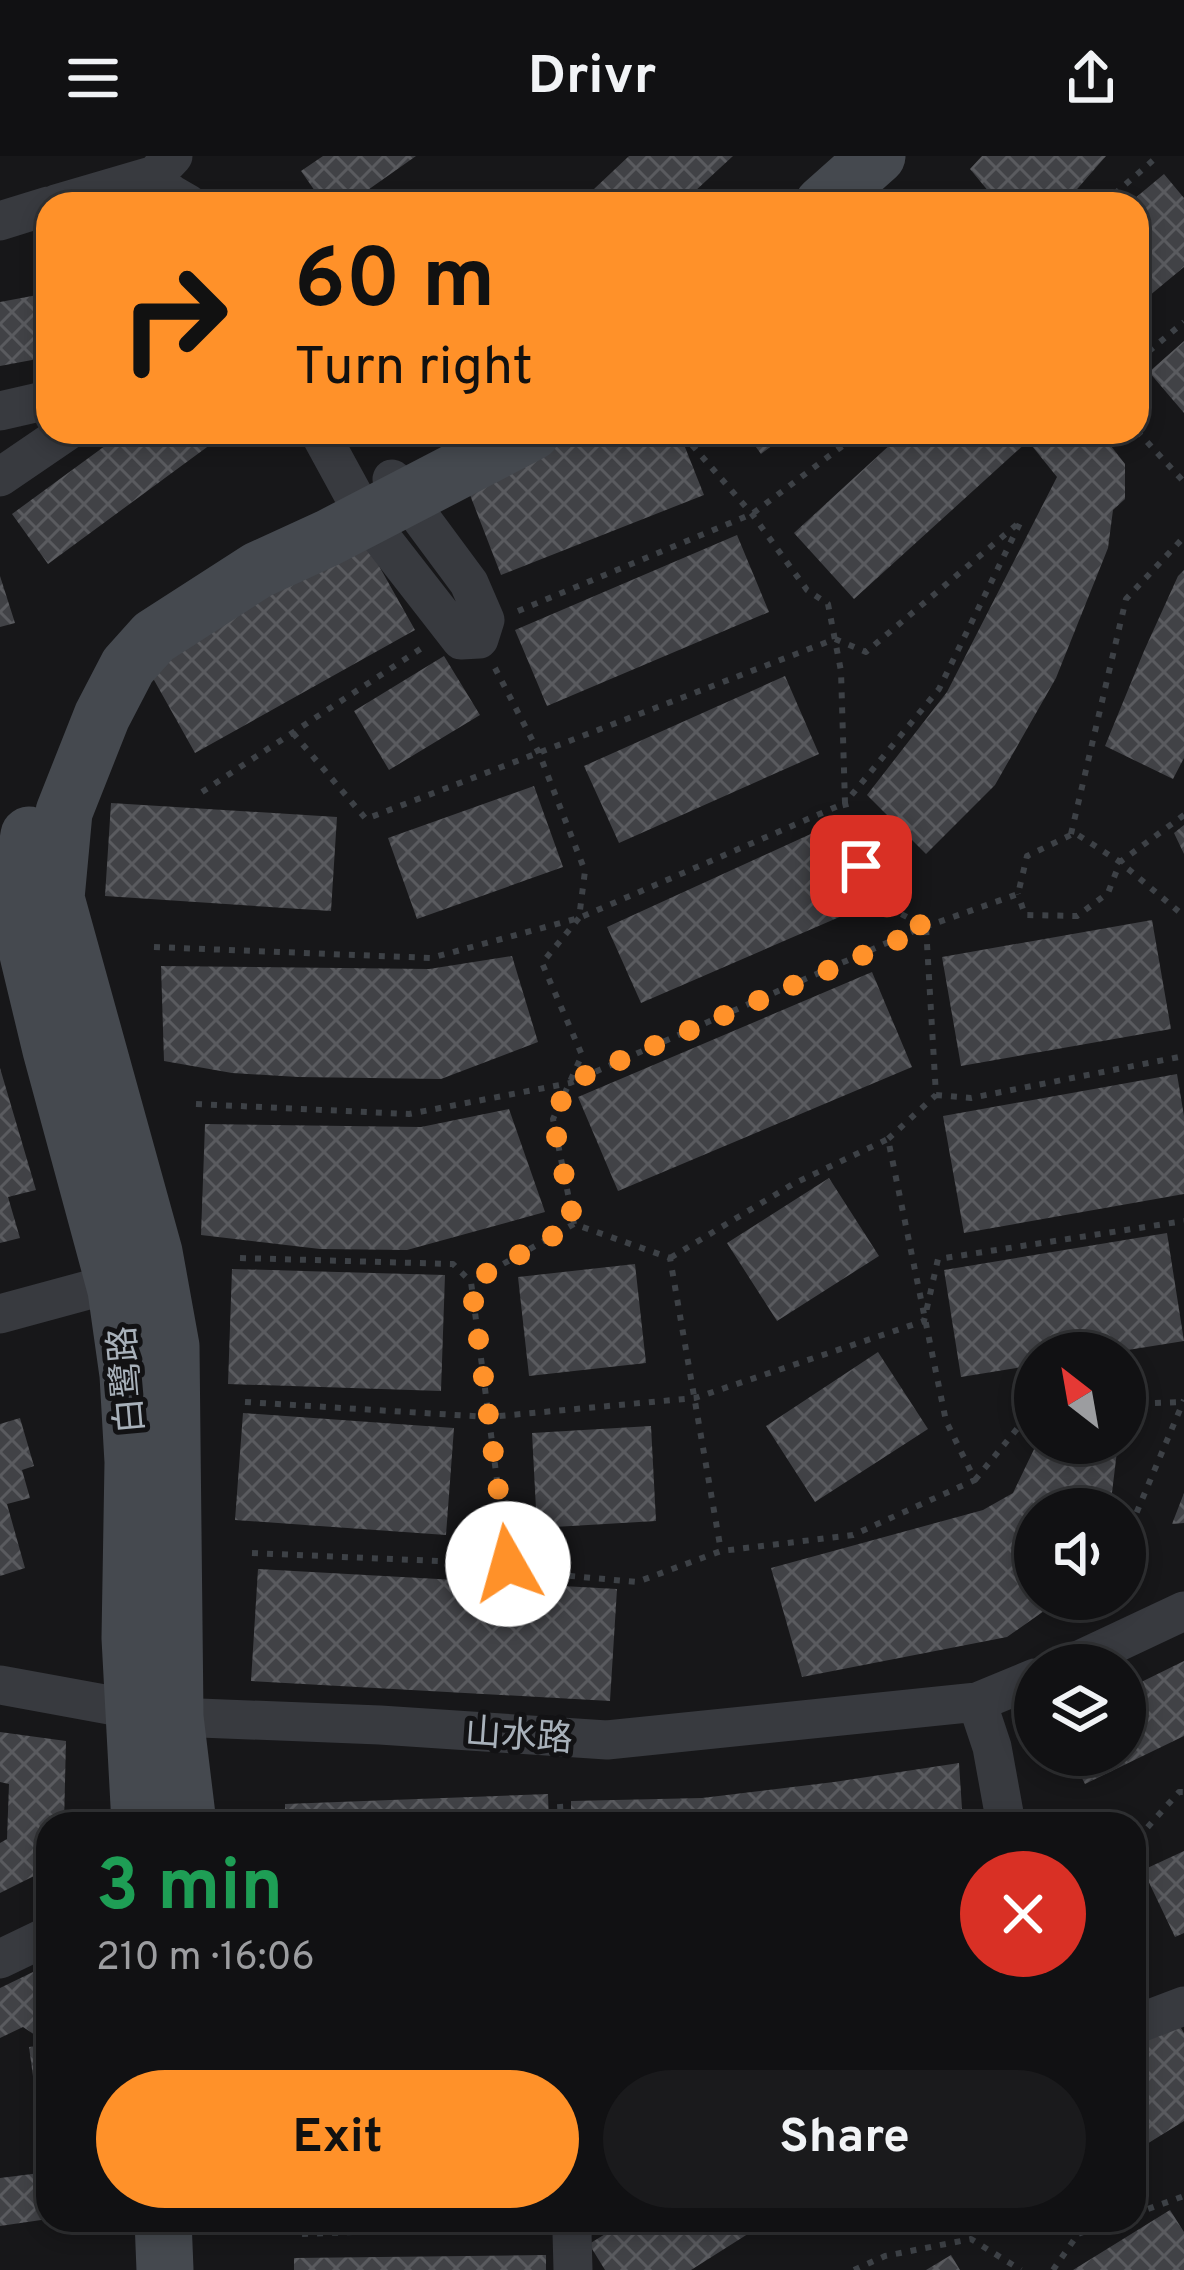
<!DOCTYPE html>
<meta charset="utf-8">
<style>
:root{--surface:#111113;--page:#1a1a1c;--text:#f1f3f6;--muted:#9c9da0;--line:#303133;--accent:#ff9129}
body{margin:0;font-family:Overpass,"Noto Sans SC",sans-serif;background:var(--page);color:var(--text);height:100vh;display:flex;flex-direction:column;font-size:45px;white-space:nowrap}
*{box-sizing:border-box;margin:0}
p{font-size:39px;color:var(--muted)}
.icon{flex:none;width:66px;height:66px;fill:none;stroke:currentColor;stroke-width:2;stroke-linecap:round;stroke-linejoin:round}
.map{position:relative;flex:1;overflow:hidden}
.panel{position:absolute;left:36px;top:1656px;width:1110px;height:420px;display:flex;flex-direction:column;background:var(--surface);border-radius:36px;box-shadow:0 6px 18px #0003,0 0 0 3px var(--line)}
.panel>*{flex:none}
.banner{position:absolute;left:36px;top:36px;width:1113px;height:252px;border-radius:36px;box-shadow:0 6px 18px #0003,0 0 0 3px var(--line);background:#ff9129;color:#111;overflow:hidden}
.needle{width:78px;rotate:329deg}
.tools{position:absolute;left:1014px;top:1176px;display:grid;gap:24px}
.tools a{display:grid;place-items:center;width:132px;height:132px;border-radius:50%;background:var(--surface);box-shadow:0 6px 18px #0003,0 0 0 3px var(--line);font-size:60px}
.pin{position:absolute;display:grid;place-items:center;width:102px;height:102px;color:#fff;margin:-51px;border-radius:24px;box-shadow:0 6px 18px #0006}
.me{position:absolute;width:132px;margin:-66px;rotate:353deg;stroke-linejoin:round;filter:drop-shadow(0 0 9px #0008)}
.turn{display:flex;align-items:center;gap:42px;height:252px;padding:0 60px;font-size:54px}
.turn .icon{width:156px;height:156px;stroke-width:2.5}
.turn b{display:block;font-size:84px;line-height:102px}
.round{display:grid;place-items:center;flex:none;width:126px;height:126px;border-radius:63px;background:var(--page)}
.head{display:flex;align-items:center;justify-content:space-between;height:204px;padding:0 60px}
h1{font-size:72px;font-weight:700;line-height:90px;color:#1e9e55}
.primary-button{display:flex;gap:24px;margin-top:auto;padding:24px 60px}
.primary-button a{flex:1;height:138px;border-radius:72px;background:var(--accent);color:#111;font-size:48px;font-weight:700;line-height:138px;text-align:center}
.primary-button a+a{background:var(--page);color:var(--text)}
header{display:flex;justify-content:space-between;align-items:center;height:156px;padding:0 60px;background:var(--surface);font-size:54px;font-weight:700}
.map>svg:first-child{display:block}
.building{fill:url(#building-cross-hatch)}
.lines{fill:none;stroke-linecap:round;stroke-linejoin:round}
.path{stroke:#3d4146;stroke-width:6;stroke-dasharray:6 9;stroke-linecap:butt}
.street{stroke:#383a3f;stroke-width:39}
.secondary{stroke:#45494f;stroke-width:57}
.route{stroke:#ff9129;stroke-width:21;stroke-dasharray:0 37.8}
.labels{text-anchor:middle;stroke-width:10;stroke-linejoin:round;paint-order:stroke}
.street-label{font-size:36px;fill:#a8b1ba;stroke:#121214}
</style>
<header><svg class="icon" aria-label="menu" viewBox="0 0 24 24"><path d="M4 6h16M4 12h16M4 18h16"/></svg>Drivr<svg class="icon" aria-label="share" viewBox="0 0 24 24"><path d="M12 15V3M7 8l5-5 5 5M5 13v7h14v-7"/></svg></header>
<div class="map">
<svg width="1184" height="2114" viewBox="0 0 1184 2114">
<defs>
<pattern id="building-cross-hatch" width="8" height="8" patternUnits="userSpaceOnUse" patternTransform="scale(3)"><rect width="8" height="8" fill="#414246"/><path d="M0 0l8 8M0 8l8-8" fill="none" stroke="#5a5b5f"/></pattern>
</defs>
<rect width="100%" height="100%" fill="#171719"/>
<!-- building -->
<path class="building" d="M323,0H416L348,48H324L301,15Z
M629,0H733L681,48H608L594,33Z
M982,0H1106L1064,48H999L970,13Z
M1164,18L1184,42V111L1137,150V48H1128Z
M48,137V201L0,210V146Z
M1184,185V257L1149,216Z
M124,276H213L218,283L48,408L12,358Z
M592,276H679L704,339L501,419L465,326Z
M745,276H790L761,298Z
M904,276H1100L1125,308V343L1113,354L1108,392L1056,522L995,629L926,698L867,639L947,536L1057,321L1028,285L854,443L794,377Z
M737,379L769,456L547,550L515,474Z
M365,385L415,474L195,597L145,508Z
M1184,414V602L1173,623L1105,590L1144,495L1178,420Z
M0,420L15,467L0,471Z
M444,500L480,559L389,614L354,555Z
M785,520L819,598L619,687L584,610Z
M534,630L563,711L417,763L388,682Z
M111,647L337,661L331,755L105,740Z
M1184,669V698L1174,677Z
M815,676L851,756L641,847L607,771Z
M1152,764L1171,873L961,910L942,801Z
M512,800L538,886L441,923L298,921L232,917L164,905L161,810L429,813Z
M872,816L912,911L618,1035L578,941Z
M0,912L36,1034L8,1041L20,1082L0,1087Z
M1177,918L1184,960V1038L964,1077L943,960Z
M509,953L545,1056L407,1094L320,1093L201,1079L205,968L421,971Z
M829,1022L879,1100L777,1165L727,1087Z
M1167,1077L1184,1185L1109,1197H1035V1209L961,1221L944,1114Z
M635,1108L646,1207L529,1220L518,1121Z
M232,1113L445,1119L441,1235L228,1228Z
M878,1196L928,1273L815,1346L766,1270Z
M243,1257L454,1272L446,1379L235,1364Z
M20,1262L34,1310L22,1314L30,1342L7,1348L25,1412L0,1420V1268Z
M651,1270L656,1365L537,1372L532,1277Z
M1037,1287H1118L1110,1353H1035V1443H1061L1007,1481L802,1521L771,1412L983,1354L1013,1337Z
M1184,1337V1367L1172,1368Z
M258,1413L617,1433L610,1545L251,1525Z
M1184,1505V1580L1085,1628L1070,1599H1125V1534Z
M0,1576L66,1585L64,1668H48V1713L0,1737V1687L7,1683L9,1628L0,1626Z
M959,1607L963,1668H571V1645L702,1642L834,1626Z
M548,1638L549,1668H285V1648Z
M1184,1695V1777L1175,1781L1143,1714Z
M33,1816L48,1824V2008H45L29,1891L37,1890L35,1879L23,1871L0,1882V1832Z
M1175,1862L1184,1877V1965L1134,1996V1887Z
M48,2016V2063L0,2070V2022Z
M1170,2054L1184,2076V2114H1073Z
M628,2064H770L691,2114H605L589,2088Z
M546,2099V2114H294V2102Z
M951,2099L960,2114H926Z"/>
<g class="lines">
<!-- path -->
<path class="path" d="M1103,48L1158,0
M1137,205L1184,166
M1137,275L1184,326
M518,455L752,358L861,276
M495,512L539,597L585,715L579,762L542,807L582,899L553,963L574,1068L670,1102L721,1395
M293,577L366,663L835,483L866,496L1021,365L939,533L845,647L869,741L926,771L936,939L888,983
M202,636L425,490
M1184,659L1120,706L1184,760
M1071,678L1126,443L1184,381
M154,791L431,802L579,762L845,647L841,515L828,448L807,434L752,358L692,289
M936,939L971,942L1184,900
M196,948L409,958L570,927L916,774L1018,738L1027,700L1075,677L1120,706L1108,737L1077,760L1025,759L1018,738
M574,1068L471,1126L508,1408L549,1418L637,1426L721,1395L853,1379L975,1324L946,1265L888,983L793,1028L670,1102
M240,1102L453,1108L471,1126
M245,1246L489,1261L695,1242L924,1165L938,1103L1184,1065
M1125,1248L1181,1246
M975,1324L1035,1251
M1125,1384L1184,1244
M252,1397L507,1408
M560,1648L561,1668
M1134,1677L1146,1673L1179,1636H1184
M1134,2058L1184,2040
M1075,2064L1078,2078L1116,2064
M302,2078L538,2069
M854,2114L885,2100L971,2083L1021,2114
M1053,2114L1078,2078"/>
<!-- street -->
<path class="street" d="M155,19L169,37L188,48
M56,48L155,19L173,0
M0,65L48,50
M0,255L48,244
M319,276L366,362L461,484L479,483L485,464L469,427L392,323
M0,321L66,276
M0,1158L114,1127
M1069,1509L1184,1455
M0,1529L175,1561L380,1569L607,1584L977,1546L1035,1522
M977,1546L992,1591L1006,1668
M0,1803L48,1780
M1134,1869L1184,1850
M573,2114L572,2076L577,2064"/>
<!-- secondary -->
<path class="secondary" d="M823,48L877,0
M29,679L17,753L51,894L116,1134L128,1219L133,1306L130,1482L140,1668
M188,1668L175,1561L171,1190L154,1096L56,742L64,656L102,560L128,510L154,481L258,414L328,382L532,276
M163,2064L165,2114"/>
</g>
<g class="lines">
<!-- route -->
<path class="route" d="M508,1408L471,1126L574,1068L553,963L570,926L926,772L869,741L861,710"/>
</g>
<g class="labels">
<!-- street labels -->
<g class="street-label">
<text transform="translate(125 1224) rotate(-95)" y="13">白鹭路</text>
<text transform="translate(519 1578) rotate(4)" y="13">山水路</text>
</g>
</g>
</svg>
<div class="tools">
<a><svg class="needle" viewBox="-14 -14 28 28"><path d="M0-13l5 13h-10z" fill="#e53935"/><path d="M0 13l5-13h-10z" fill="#9c9da0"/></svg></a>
<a><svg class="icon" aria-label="sound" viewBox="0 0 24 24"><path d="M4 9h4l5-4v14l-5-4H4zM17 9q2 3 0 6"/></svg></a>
<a><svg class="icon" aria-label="layers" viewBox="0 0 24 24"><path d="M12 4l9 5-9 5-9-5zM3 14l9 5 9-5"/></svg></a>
</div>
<div class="pin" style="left:861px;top:710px;background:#d93025"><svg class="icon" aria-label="arrive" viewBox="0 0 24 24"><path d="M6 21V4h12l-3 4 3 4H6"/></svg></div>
<svg class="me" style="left:508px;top:1408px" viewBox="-20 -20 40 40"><circle r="19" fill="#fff"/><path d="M0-13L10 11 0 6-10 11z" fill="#ff9129"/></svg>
<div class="banner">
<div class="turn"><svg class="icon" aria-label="right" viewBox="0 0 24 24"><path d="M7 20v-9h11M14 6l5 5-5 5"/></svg><div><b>60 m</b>Turn right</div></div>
</div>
<section class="panel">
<div class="head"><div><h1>3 min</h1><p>210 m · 16:06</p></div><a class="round" style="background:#d93025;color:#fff"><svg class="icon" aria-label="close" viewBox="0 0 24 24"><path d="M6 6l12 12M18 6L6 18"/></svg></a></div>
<div class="primary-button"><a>Exit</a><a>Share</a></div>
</section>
</div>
